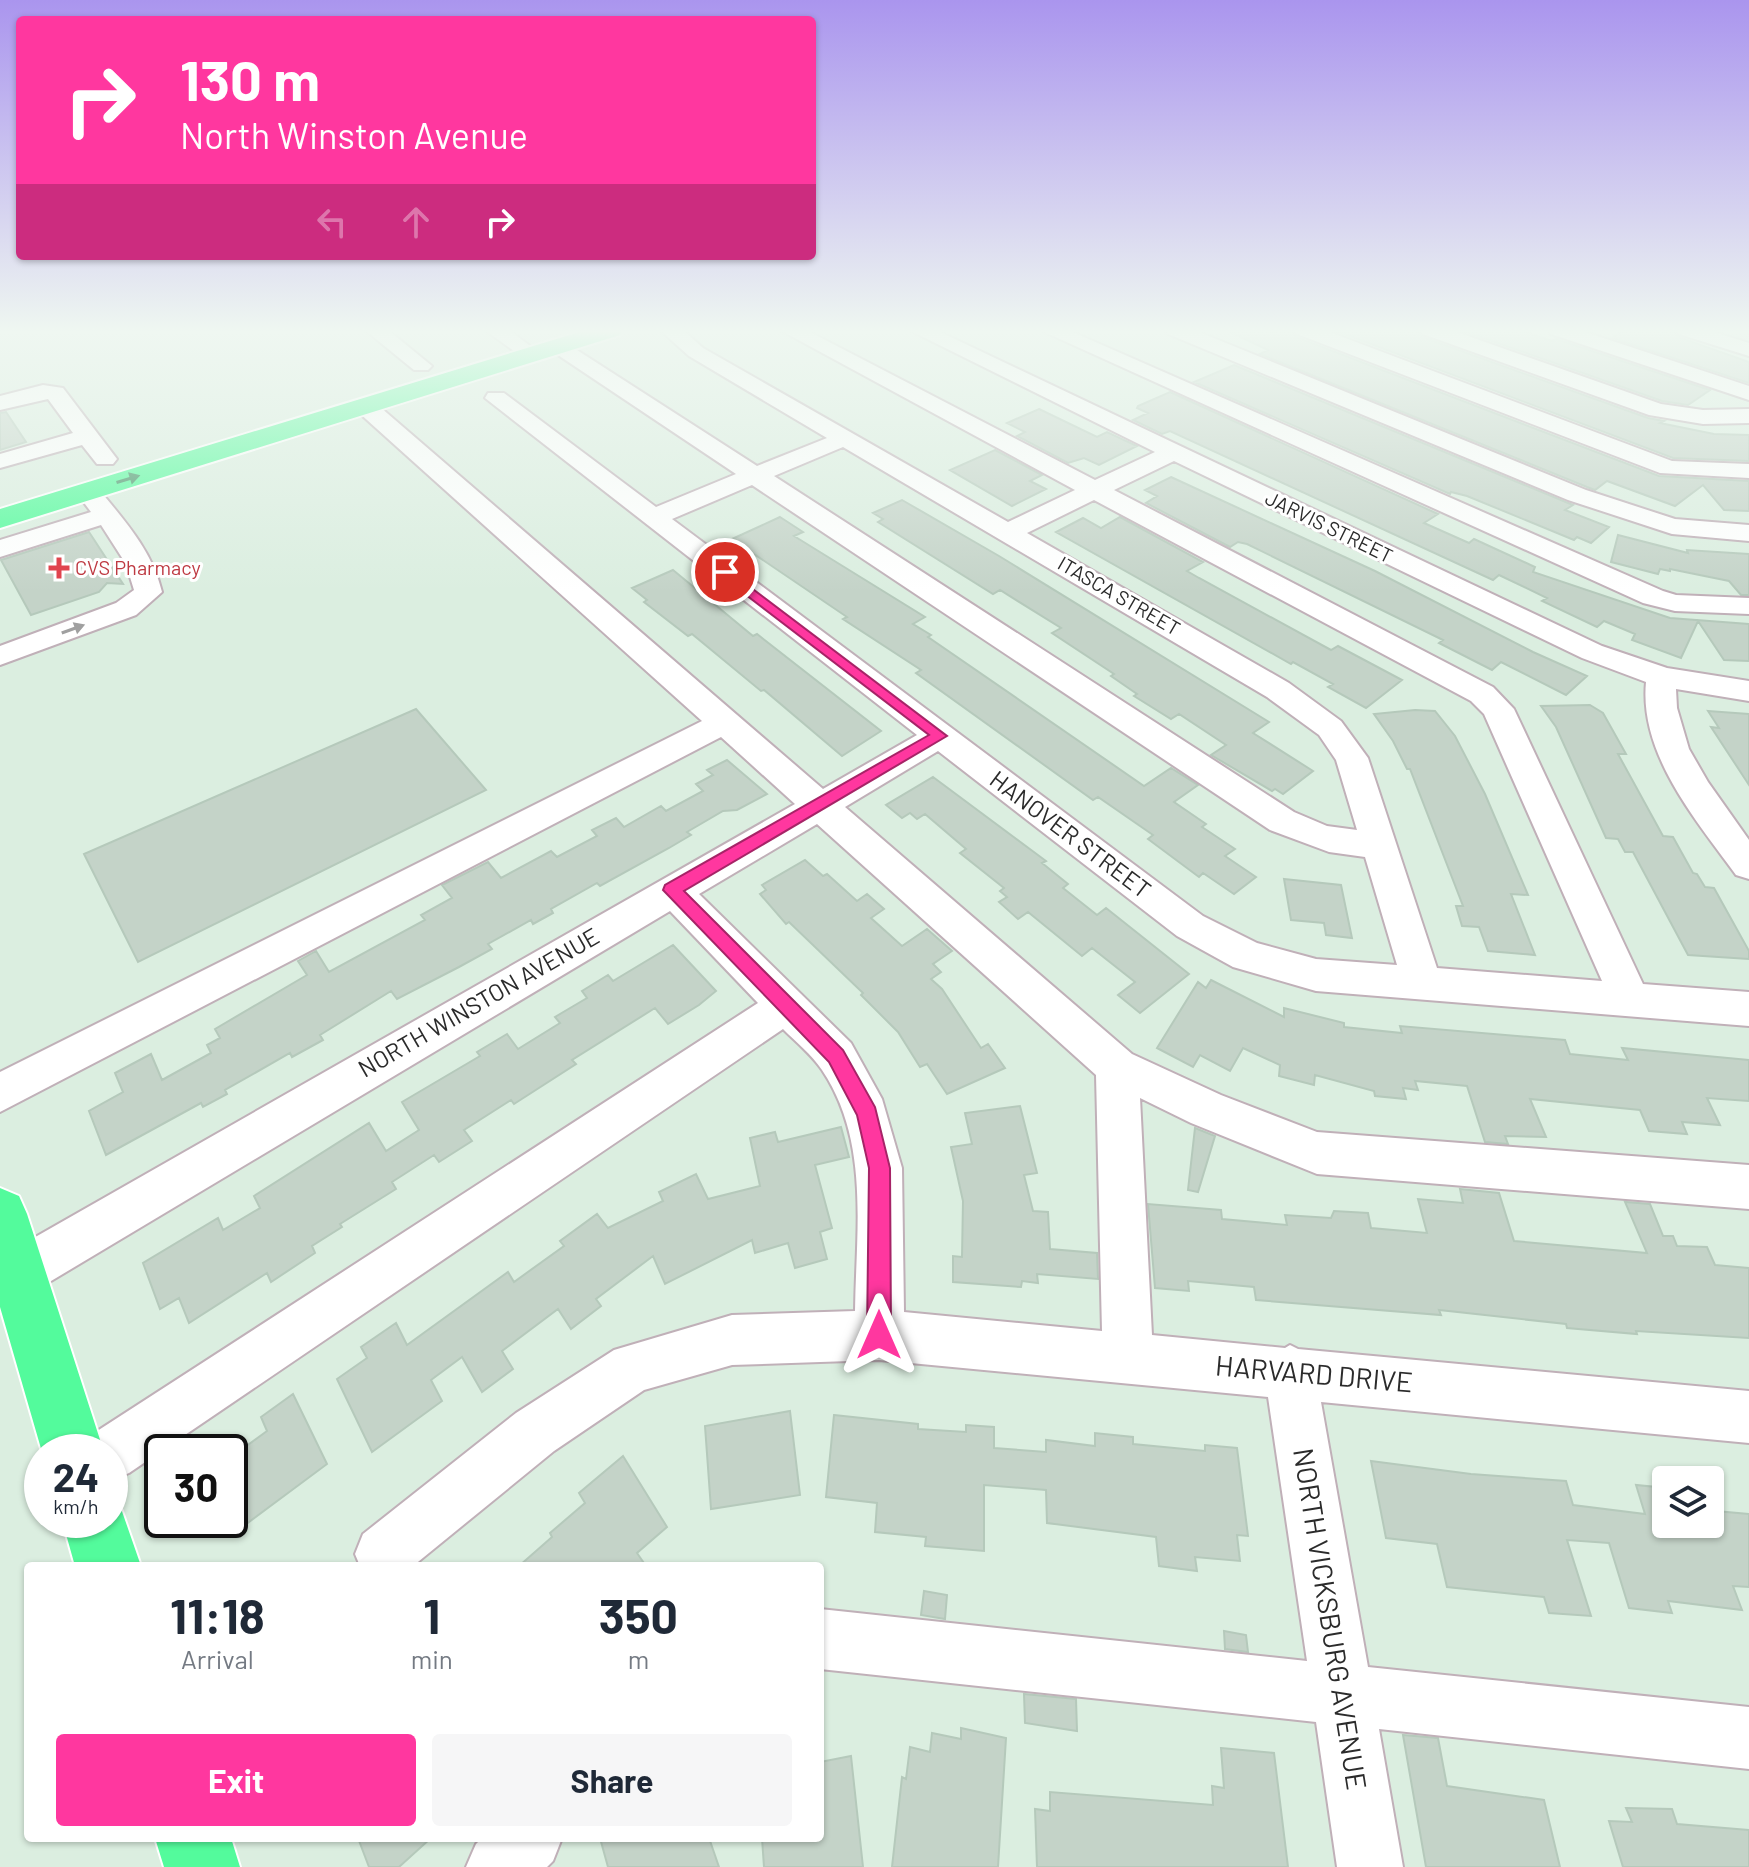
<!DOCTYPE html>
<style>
:root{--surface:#fff;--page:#f6f6f7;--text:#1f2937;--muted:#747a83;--accent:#ff379f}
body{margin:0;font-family:Barlow,sans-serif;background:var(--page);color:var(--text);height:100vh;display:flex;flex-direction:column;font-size:30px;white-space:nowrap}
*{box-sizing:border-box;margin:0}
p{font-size:26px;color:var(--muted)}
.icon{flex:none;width:44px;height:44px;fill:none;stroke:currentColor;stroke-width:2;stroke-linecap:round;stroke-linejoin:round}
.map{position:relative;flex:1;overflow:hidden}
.sheet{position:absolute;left:24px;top:1562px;width:800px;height:280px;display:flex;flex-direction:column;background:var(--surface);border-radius:8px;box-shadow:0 2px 6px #0004}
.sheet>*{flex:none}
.banner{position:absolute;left:16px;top:16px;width:800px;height:244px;border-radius:8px;box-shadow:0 2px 6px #0004;background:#ff379f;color:#fff;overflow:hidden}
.fabs{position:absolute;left:1652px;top:1466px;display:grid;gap:16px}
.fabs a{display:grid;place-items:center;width:72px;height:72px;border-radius:8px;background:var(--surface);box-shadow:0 2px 6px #0004;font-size:40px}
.speed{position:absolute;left:24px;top:1434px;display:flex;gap:16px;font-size:40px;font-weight:700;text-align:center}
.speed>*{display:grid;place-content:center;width:104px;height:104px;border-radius:50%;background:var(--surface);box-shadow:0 2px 6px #0004;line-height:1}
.speed small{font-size:20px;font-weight:400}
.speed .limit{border:4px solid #111;border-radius:12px;background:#fff;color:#111}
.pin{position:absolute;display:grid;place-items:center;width:68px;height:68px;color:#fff;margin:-34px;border:4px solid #fff;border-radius:50%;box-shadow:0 2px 8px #0007}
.me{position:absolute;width:88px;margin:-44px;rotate:0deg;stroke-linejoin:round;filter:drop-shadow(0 0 6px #0008)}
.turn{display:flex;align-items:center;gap:28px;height:168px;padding:0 32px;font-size:36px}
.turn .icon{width:104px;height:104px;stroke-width:2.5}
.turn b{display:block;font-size:56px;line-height:68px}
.lanes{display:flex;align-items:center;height:76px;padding:0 32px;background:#0003;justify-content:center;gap:40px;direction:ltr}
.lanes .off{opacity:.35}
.eta{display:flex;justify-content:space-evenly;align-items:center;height:136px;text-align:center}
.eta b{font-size:48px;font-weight:700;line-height:56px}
.primary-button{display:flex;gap:16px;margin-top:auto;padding:16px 32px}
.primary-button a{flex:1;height:92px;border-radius:8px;background:var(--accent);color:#fff;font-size:32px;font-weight:700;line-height:92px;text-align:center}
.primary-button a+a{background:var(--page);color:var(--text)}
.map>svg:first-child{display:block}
.building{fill:#c4d3c8;stroke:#b5c9bb;stroke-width:2}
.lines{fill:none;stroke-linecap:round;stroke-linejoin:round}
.minor-casing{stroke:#c0b0b8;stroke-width:4}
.major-casing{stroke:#fff;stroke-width:4}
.minor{fill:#fff;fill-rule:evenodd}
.major{fill:#53fb9c;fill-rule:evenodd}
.oneway{fill:#3f9364}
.oneway2{fill:#a0a0a0}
.route{fill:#ff379f;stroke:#a62467;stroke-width:2}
.health-dot{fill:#e0444e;stroke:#fff;stroke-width:3}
.labels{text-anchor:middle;stroke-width:6;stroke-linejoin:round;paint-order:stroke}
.far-street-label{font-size:20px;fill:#2b2b2b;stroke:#fff}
.far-health-label{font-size:20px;fill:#be3a42;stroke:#fff;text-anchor:start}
.street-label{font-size:24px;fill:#2b2b2b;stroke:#fff}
.near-street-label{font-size:28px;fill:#2b2b2b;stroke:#fff}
</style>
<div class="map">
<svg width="1749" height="1867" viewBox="0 0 1749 1867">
<rect width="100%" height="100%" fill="#dbeee0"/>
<!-- building -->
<path class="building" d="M1226,330H1291L1296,337L1659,476L1749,481V511L1724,510L1703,485L1675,506L1607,481L1595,490L1587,487L1260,354L1268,350Z
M1334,330H1417L1422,337L1648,418L1664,421L1660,423L1714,434L1749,435V461L1673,458Z
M1461,330H1520L1552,341L1556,339L1710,390L1688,405L1662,401Z
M1624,330H1673L1678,337L1749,362V383L1612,338Z
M1234,365L1573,505L1565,510L1609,527L1591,543L1577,537L1574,540L1467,496L1451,492L1450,494L1194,382Z
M1170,392L1438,514L1424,523L1469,543L1474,539L1535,567L1533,572L1670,618L1749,624V661L1724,660L1698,621L1681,658L1632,640L1635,634L1604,621L1597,627L1542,601L1547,598L1499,575L1493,580L1170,431L1162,434L1133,420L1148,413L1137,408L1138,406Z
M1039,409L1097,437L1107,432L1137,446L1099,465L1084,458L1068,463L1017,436L1025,432L1007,423Z
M6,412L26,442L0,450V413Z
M995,450L1042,475L1030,481L1046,489L1012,506L950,470Z
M1171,477L1375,571L1533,652L1587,676L1566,695L1501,662L1492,670L1439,643L1443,640L1247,544L1238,542L1230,547L1146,503L1157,496L1145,490Z
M902,500L999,556L1269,722L1253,733L1313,771L1283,794L1275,789L1272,791L1211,755L1226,745L1179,714L1171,719L1134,696L1137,694L1111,676L1114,674L1052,633L1061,628L1000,590L993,594L878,522L883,519L873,513Z
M780,517L803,532L794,536L925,617L913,624L931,635L928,637L1144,786L1171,768L1198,785L1174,802L1206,824L1202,827L1235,849L1225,856L1256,877L1234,894L1203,873L1199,877L1148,839L1153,835L1098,797L1093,800L916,673L921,670L843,619L847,617L732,539Z
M1120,517L1203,562L1187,571L1199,578L1331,650L1338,646L1402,680L1366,708L1328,687L1333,684L1293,662L1291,664L1056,532L1083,518L1101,528Z
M89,532L123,584L107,583L99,592L31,615L1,560Z
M1618,535L1688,553L1687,550L1749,554V595H1741L1729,581L1670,569V571L1660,569L1658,574L1611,562Z
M673,570L753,636L757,634L881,731L842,756L764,690L761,691L692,634L688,636L644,602L647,600L632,588Z
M1590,705L1603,713L1626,754H1618L1663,836L1673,837L1693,873L1697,874L1705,887L1714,888L1749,951V959L1688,955L1633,852H1625L1618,839L1606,838L1556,727L1541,706Z
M416,709L486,790L138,962L84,854Z
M1415,710L1435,711L1455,736L1485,794L1528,895L1511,894L1535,955L1488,951L1479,927L1462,926L1456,906H1463L1410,769H1407L1393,741L1374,714Z
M1708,711L1749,714V785L1711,727L1719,728Z
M727,760L767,794L737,810L723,811L687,832L691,835L669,848L600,886L597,883L551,909L553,913L533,924L531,920L488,944L492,949L459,967L397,999L391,991L320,1035L323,1040L292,1057L290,1053L225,1090L227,1094L203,1107L201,1103L106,1155L89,1111L123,1092L115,1073L151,1054L162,1080L211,1053L207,1045L220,1038L215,1029L307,975L298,961L316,951L329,972L425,920L421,915L452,898L442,885L488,862L501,878L551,851L557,857L597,836L592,830L616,818L624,827L661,806L666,811L703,791L696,784L713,775L707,770Z
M933,777L1046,861L1042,863L1068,884L1063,888L1097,915L1106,908L1189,974L1140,1013L1118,995L1135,982L1092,948L1082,956L1028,912L1018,919L999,902L1007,897L1000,891L1004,888L960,853L966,849L925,814L917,819L910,813L902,818L886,805Z
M805,860L823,876L827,874L857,901L867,894L884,909L871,918L902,946L927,929L952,951L933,964L941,972L931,979L942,989L981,1048L988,1044L1005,1068L947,1094L927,1064L920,1067L898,1032L861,995L863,993L789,922L786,924L760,894L766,890L762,885Z
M1284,879L1341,885L1352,938L1326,935L1324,923L1291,920Z
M673,945L716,991L699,1005L668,1024L655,1008L572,1060L576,1064L514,1104L511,1100L464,1130L472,1141L439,1162L434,1155L392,1182L396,1189L340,1224L342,1227L312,1246L315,1253L271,1282L267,1273L189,1323L179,1298L160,1309L143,1263L218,1218L223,1230L260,1208L254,1196L369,1123L386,1151L419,1130L402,1102L480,1056L477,1052L507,1034L518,1049L560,1023L555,1017L587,998L582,991L608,975L613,981Z
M1211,980L1284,1017V1008L1344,1023V1027L1402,1033L1400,1026L1565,1040L1570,1054L1628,1060L1622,1048L1749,1060V1101L1707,1098L1720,1125L1682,1122L1687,1134L1649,1131L1640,1110L1530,1099L1546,1137L1505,1136L1508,1144L1485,1142L1467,1086L1415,1081L1418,1090L1403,1088L1406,1099L1375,1096L1374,1091L1315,1075L1314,1085L1279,1076L1280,1065L1243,1048L1230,1071L1200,1055L1193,1067L1157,1048L1198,982L1206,988Z
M1020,1106L1037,1173L1024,1175L1033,1211L1048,1212L1050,1249L1097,1253L1098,1279L1037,1274L1038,1283L1022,1281L1021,1287L953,1282V1256L962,1257L963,1201L951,1147L972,1144L965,1113Z
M841,1127L849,1157L815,1165L832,1228L820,1232L827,1259L795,1268L788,1243L755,1253L752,1240L665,1284L653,1256L596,1299L601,1306L571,1329L558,1309L502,1351L513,1369L482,1392L462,1357L431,1380L442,1401L372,1452L337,1379L367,1358L361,1347L396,1323L407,1345L508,1272L514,1282L564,1246L560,1241L597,1214L608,1228L663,1201L659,1192L696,1174L708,1199L760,1186L750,1138L775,1132L778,1142Z
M1195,1128L1215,1136L1198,1192L1188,1190Z
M1460,1189L1499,1193L1514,1241L1647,1253L1625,1202L1650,1204L1663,1236H1673L1677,1246L1707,1247L1715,1265L1749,1268V1338L1636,1331L1637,1334L1567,1328L1566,1324L1439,1310L1441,1315L1256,1300L1254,1287L1188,1281L1189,1291L1155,1288L1148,1204L1221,1210L1222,1219L1287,1225L1285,1215L1331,1218L1334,1211L1368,1213L1371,1228L1427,1233L1418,1199L1463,1203Z
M293,1394L327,1464L241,1528L230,1502V1458L267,1431L261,1417Z
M790,1411L800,1495L711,1509L705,1426Z
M834,1415L918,1424V1429L966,1432V1425L994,1427V1448L1046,1452V1440L1095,1446V1433L1133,1437V1444L1205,1451V1445L1237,1448L1248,1536L1237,1535L1240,1561L1195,1557L1197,1571L1159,1566L1156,1537L1047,1523L1046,1490L984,1485V1551L925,1546L926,1537L875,1532L877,1503L826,1497Z
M623,1456L667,1527L637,1553L646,1566H519L552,1537L550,1533L585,1503L579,1493Z
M1371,1461L1471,1474L1566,1481L1573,1505L1645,1514L1636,1485L1666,1488V1524H1720L1715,1511L1749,1514V1587L1733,1586L1742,1610L1668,1601L1672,1613L1629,1608L1609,1543L1567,1540L1591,1616L1549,1613L1544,1597L1447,1587L1437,1544L1386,1538Z
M924,1591L947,1595L945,1619L921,1615Z
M1224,1631L1246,1635L1248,1652L1225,1649Z
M1024,1694L1076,1699L1077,1731L1025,1723Z
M961,1728L1006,1738L998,1867H892L902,1777L906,1779L910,1747L930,1752L932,1733L961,1739Z
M1403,1735L1438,1738L1447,1786L1544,1800L1560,1867H1426Z
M1221,1748L1274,1753L1288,1867H1037L1035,1809L1050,1811V1792L1213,1805L1212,1786L1224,1788Z
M851,1756L863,1867H764L762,1838H820V1762Z
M1626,1808L1672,1809L1677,1824L1749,1830V1867H1623L1609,1821L1632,1822Z
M358,1838H431L399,1867H369Z
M600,1838H709L719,1867H608Z"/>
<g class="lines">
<!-- minor casing -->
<g class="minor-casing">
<path id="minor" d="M365,330H388L432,366L428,370H414Z
M485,330H509L542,355L532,361L525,359Z
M660,330H683L703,348L1008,522L1075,490L780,330H806L1095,480L1155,452L909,330H936L1602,646L1667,668L1749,681V701L1676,689L1677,708L1689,749L1708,782L1749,840V879L1736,875C1696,820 1639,754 1646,682L1582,658L1174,461L1114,490L1493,687L1514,709L1643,984L1749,992V1026L1316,991L1233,967L1177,936L938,751L845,807L1132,1054L1221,1095L1317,1132L1749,1165V1209L1317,1174L1191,1123L1140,1098L1152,1335L1285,1348L1290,1345L1298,1349L1749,1391V1443L1321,1402L1368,1667L1749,1707V1769L1379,1729L1403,1867H1337L1316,1722L820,1669V1609L1307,1661L1268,1397L879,1360L732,1365L644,1390L554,1451L413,1566H360L355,1554L363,1534L516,1413L614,1350L732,1315L855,1311C856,1230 870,1141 822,1070C812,1055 796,1042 783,1029L129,1473L110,1481V1452H84L91,1435L758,1003L670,911L36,1290L19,1297L2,1290V1256L795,804L721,737L0,1112V1072L702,721L357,411L354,406L357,401H373L823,789L917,735L485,398L488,393H504L656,507L736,474L552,351L549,347L552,343H566L757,466L827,438L689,356ZM843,447L1267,697L1319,735L1336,760L1357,830L1327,826L1294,812L774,476ZM752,485L1270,830L1329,852L1365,857L1397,965L1316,959L1257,943L1203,916L672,519ZM1094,500L1471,701L1484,714L1602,981L1437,968L1368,758L1341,721L1289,683L1027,533ZM817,824L1096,1075L1102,1331L904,1312L902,1168L882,1099L851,1043L699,894Z
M1040,330H1068L1663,591L1676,595L1749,598V614L1675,611L1643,603Z
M1165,330H1194L1586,490L1675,519L1749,525V541L1672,534L1568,500L1168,334Z
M1294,330H1324L1672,461L1749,464V478L1660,473L1297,334Z
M1420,330H1451L1661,404L1703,410L1749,409V423L1703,424L1649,415L1423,334Z
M1548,330H1579L1749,386V400L1551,334Z
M1676,330H1708L1749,343V356L1679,334Z
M43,385L63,388L117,459L113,464H97L82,445L0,468V454L73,433L48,399L0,410V396Z
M88,485L97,487C123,519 152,550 162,592L136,615L0,665V646L116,603L134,590L126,564L101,525L0,557V540L91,512L76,492L79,487Z
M482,1838H562L553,1861L547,1867H466L476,1844Z"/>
</g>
<!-- major casing -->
<g class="major-casing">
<path id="major" d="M586,330H623L620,335L0,528V509Z
M0,1188L19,1196L27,1214L104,1452H42L0,1307Z
M110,1495L117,1497L141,1566H75L62,1520H110Z
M155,1838H231L240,1867H164Z"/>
</g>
<!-- minor -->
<use href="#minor" class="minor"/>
<!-- major -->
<use href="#major" class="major"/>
</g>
<!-- one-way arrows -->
<defs><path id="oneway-solid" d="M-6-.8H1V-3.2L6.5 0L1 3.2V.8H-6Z" transform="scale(2)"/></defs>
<use class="oneway" href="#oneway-solid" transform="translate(128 479) rotate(-17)"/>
<use class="oneway2" href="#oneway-solid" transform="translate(73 629) rotate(-20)"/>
<!-- sky -->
<linearGradient id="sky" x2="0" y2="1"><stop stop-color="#aa95ee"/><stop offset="0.56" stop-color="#eff7f1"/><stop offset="1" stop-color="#eff7f1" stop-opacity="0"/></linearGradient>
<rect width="1749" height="592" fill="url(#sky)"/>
<!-- route -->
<path class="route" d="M725,568L947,736L684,891L843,1050L875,1107L890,1168L891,1335L888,1343L879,1347L871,1343L867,1335L869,1168L857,1115L829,1062L663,890L665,885L929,735L720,575L718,572Z"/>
<!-- markers -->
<path class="health-dot" d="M55 556h8v8h8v8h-8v8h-8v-8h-8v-8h8z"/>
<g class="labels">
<!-- far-street labels -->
<g class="far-street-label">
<text transform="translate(1329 527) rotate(26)" y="7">JARVIS STREET</text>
<text transform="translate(1119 596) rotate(30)" y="7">ITASCA STREET</text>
</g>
<!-- far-health labels -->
<g class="far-health-label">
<text x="75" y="575">CVS Pharmacy</text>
</g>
<!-- street labels -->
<g class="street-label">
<text transform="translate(1070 835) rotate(37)" y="8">HANOVER STREET</text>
<text transform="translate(479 1003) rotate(-30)" y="8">NORTH WINSTON AVENUE</text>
</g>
<!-- near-street labels -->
<g class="near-street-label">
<text transform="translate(1314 1374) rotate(5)" y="10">HARVARD DRIVE</text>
<text transform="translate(1330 1619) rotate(81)" y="10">NORTH VICKSBURG AVENUE</text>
</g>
</g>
</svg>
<div class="fabs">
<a><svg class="icon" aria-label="layers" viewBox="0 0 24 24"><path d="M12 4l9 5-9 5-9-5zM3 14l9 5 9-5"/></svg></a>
</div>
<div class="speed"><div>24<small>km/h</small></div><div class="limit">30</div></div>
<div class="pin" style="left:725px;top:572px;background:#d93025"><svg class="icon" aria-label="arrive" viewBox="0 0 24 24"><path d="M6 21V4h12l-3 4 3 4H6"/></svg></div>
<svg class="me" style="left:879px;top:1335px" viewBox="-20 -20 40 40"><path d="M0-17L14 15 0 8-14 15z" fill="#ff379f" stroke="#fff" stroke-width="4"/></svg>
<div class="banner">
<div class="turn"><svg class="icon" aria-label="right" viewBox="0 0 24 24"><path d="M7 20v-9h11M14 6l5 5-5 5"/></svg><div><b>130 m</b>North Winston Avenue</div></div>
<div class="lanes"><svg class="icon off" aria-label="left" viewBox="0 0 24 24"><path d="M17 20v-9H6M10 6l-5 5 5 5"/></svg><svg class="icon off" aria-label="ahead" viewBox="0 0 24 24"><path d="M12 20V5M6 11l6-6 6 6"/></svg><svg class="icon" aria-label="right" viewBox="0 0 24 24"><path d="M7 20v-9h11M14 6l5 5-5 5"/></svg></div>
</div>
<section class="sheet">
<div class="eta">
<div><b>11:18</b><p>Arrival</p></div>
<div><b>1</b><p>min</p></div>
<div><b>350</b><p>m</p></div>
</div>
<div class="primary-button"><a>Exit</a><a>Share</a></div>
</section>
</div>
